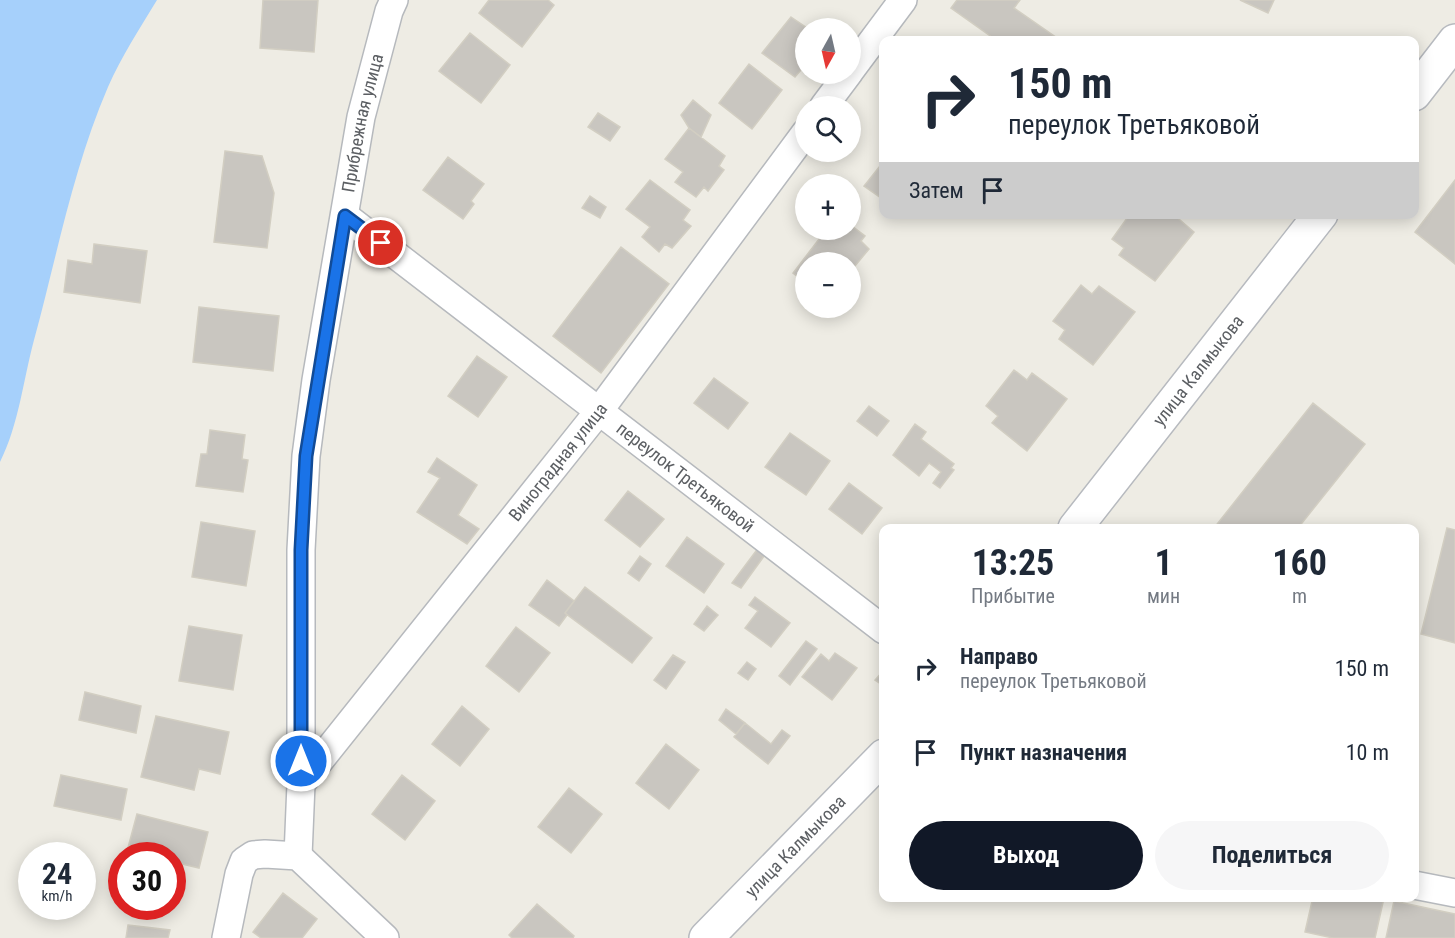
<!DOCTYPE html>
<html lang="ru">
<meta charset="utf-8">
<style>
:root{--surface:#fff;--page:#f6f6f7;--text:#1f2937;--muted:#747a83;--accent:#111827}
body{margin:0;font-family:"Roboto Condensed",sans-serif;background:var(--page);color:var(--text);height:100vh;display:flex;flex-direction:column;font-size:22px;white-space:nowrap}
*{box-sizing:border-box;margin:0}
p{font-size:20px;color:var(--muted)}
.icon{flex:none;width:33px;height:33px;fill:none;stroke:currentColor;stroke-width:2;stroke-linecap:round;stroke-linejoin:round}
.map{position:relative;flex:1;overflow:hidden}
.side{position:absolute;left:879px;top:524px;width:540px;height:378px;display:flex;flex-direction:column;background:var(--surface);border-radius:12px;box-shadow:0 3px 15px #0003}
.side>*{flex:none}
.top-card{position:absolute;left:879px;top:36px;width:540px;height:183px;border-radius:12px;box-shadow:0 3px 15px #0003;background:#fff;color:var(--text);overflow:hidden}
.needle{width:39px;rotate:188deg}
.buttons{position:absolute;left:795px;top:18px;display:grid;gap:12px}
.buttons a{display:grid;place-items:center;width:66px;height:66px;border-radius:50%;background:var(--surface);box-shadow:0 3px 15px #0003;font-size:30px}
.speed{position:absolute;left:18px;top:842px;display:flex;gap:12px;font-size:30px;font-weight:700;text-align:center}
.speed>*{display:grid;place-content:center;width:78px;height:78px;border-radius:50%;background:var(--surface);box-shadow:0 3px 15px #0003;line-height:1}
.speed small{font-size:15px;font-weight:400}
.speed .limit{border:9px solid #d22;background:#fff;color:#111}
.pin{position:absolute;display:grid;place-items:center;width:51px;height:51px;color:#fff;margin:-26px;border:3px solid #fff;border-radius:50%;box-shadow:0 2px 6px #0007}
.me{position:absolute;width:66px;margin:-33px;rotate:0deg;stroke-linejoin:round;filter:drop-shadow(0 0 4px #0008)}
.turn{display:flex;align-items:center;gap:21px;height:126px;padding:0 30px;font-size:27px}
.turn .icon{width:78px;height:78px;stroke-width:2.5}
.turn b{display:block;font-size:42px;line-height:51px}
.then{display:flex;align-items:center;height:57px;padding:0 30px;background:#0003;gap:12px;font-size:22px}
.eta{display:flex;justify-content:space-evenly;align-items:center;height:102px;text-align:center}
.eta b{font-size:36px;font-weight:700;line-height:42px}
.action{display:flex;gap:12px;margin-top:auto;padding:12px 30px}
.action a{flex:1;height:69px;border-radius:36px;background:var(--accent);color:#fff;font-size:24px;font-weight:700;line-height:69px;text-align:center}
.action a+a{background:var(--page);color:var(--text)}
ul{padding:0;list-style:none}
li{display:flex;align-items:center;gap:18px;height:84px;padding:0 30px}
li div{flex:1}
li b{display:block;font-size:22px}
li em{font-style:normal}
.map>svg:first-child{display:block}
.water{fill:#a6d0fb}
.building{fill:#c9c6c0;stroke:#d2cec2;stroke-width:1.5}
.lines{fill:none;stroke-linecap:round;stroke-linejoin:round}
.street-casing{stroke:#b6b9bd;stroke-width:30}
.secondary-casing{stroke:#b7babf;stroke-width:36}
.street{stroke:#fff;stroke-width:27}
.secondary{stroke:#fff;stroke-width:33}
.route-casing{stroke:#114b97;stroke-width:15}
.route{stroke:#1a73e8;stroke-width:10}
.labels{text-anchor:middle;stroke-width:4.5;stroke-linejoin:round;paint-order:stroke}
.street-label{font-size:18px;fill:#5c5f63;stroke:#fff}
</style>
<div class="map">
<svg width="1455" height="938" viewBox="0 0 1455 938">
<rect width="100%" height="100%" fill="#eeece4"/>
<!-- water -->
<path class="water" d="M0,0H157C140,28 121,57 108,87C73,168 57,256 34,340C23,381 19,424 0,462Z"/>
<!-- building -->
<path class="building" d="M263,0H318L314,52L260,48Z
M489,0H548L554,5L522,47L479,13Z
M957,0H1020L1014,8L1060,40H996L951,8Z
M1240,0H1274L1268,13Z
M791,17L807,28L806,64L795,77L762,53Z
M470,33L510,65L481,103L439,71Z
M749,64L782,90L752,129L719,103Z
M693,100L711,115L701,137L689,128L681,115Z
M598,113L620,127L610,141L588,127Z
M689,128L725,156L719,166L724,170L708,191L704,187L696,197L675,182L683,172L665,159Z
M225,151L262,156L274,193L267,248L214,242Z
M448,157L484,184L471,201L474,204L463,219L423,190Z
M884,161V200L864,186Z
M650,180L690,210L683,220L691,226L672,248L665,244L659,252L642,237L650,227L626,209Z
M1455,180V264L1415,232Z
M590,196L606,207L600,218L582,208Z
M1130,214H1173L1194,232L1155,281L1119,255L1124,248L1112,239Z
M852,226L865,236L861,241L869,249L850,272V262H806V283L793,273L826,230H846L848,232Z
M94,244L147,251L140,303L64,292L68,260L92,264Z
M621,247L669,284L601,373L553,336Z
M1081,285L1092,294L1099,286L1135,312L1093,365L1059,339L1065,330L1053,321Z
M199,307L279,316L273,371L193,362Z
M477,356L507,377L478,417L448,396Z
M1014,370L1027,380L1032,373L1067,399L1027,451L992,423L998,416L986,406Z
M714,378L748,403L728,429L694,403Z
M1313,403L1365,444L1298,528H1214Z
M869,406L889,421L877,436L857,421Z
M915,424L926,432L921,439L954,464L951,468L954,470L940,488L933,483L941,472L929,463L919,476L893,455Z
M210,430L245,435L242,459L248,460L243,492L196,486L201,454H207Z
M790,433L830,461L806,495L765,467Z
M437,458L477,485L458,515L479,529L467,544L417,512L440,478L428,472Z
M849,483L882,508L862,534L829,509Z
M628,491L664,519L640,547L605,520Z
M201,522L255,531L246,586L192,577Z
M1447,528L1455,530V643L1421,634Z
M687,537L724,564L704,593L666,566Z
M759,547L767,552L741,588L732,583Z
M640,556L651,564L639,581L628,573Z
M547,580L574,601L565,613L567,615L559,626L529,605Z
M585,587L652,638L632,663L565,613Z
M755,597L790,623L771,647L745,628L758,611L749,605Z
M707,606L718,615L704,631L694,624Z
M189,626L242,635L233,690L179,681Z
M516,627L550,653L519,692L486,666Z
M806,641L817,649L790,685L779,676Z
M835,653L857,668L832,700L802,677L821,654L829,661Z
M673,655L685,662L666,689L654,680Z
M747,662L756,669L748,680L738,673Z
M884,670V686L875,680Z
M85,692L141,706L136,733L79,720Z
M462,706L489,729L460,766L432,744Z
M726,709L745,723L736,734L719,720Z
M156,716L229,732L220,774L199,769L194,790L141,777Z
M745,723L771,744L782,730L790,736L768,764L734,737Z
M666,744L699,770L669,809L636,783Z
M61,775L127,789L121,820L54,806Z
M402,775L435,801L405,840L372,814Z
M569,788L602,814L571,853L538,827Z
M137,814L208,832L199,868L182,864L176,889L172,888V855H126Z
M283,893L317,919L302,938H261L253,932Z
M1313,897L1384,898L1375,938H1333L1305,932Z
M1394,901L1455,914V938H1386Z
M537,904L574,936L573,938H512L509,935Z
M128,925L170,930L168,938H126Z"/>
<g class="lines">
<!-- street casing -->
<g class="street-casing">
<g id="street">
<path d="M850,71L903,0"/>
<path d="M824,106L848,74"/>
<path id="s1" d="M345,216L884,630"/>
<path id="s2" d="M301,784L599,411L806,132"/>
<path id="s3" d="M298,856L301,784V550L306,456L316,380L361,117L389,11L394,0"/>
<path d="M1414,885L1455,893"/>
<path d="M226,938L239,874L244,861L253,855L265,854L298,856L385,938"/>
</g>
</g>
<!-- secondary casing -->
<g class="secondary-casing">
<g id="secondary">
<path d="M1414,94L1455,41"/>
<path id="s4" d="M1075,528L1321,214"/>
<path id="s5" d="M706,938L884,756"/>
</g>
</g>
<!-- street -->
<use href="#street" class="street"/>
<!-- secondary -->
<use href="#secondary" class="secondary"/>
</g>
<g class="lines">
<!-- route casing -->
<g class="route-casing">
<path id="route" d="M301,761V550L306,456L345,216L381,243"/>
</g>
<!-- route -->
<use href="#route" class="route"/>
</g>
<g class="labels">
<!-- street labels -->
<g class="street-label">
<text dy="6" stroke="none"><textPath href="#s3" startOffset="738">Прибрежная улица</textPath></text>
<text dy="6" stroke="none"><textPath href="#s4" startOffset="200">улица Калмыкова</textPath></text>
<text dy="6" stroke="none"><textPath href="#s2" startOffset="412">Виноградная улица</textPath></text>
<text dy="6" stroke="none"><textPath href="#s1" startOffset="429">переулок Третьяковой</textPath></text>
<text dy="6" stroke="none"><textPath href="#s5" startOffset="128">улица Калмыкова</textPath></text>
</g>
</g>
</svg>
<div class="buttons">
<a><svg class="needle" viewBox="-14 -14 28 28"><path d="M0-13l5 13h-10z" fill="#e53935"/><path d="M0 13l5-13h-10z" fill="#747a83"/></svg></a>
<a><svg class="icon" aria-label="search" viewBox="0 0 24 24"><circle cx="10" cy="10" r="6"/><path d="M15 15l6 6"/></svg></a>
<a>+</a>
<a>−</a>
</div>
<div class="speed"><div>24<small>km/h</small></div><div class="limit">30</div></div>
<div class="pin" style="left:381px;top:243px;background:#d93025"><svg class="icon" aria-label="arrive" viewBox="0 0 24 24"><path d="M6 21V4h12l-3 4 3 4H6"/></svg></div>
<svg class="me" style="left:301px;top:761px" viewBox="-20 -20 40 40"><circle r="17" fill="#1a73e8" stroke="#fff" stroke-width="3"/><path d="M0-11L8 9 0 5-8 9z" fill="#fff"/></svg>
<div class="top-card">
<div class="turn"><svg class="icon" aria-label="right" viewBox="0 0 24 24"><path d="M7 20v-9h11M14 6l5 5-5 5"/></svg><div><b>150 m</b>переулок Третьяковой</div></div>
<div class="then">Затем<svg class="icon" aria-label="arrive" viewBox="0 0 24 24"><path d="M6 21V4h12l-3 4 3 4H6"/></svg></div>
</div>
<section class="side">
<div class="eta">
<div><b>13:25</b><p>Прибытие</p></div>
<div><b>1</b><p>мин</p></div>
<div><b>160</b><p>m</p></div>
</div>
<ul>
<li><svg class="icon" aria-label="right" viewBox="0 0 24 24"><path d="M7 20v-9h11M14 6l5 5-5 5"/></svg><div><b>Направо</b><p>переулок Третьяковой</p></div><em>150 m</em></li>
<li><svg class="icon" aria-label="arrive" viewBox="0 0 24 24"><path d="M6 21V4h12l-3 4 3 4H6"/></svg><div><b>Пункт назначения</b></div><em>10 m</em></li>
</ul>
<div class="action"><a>Выход</a><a>Поделиться</a></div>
</section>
</div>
